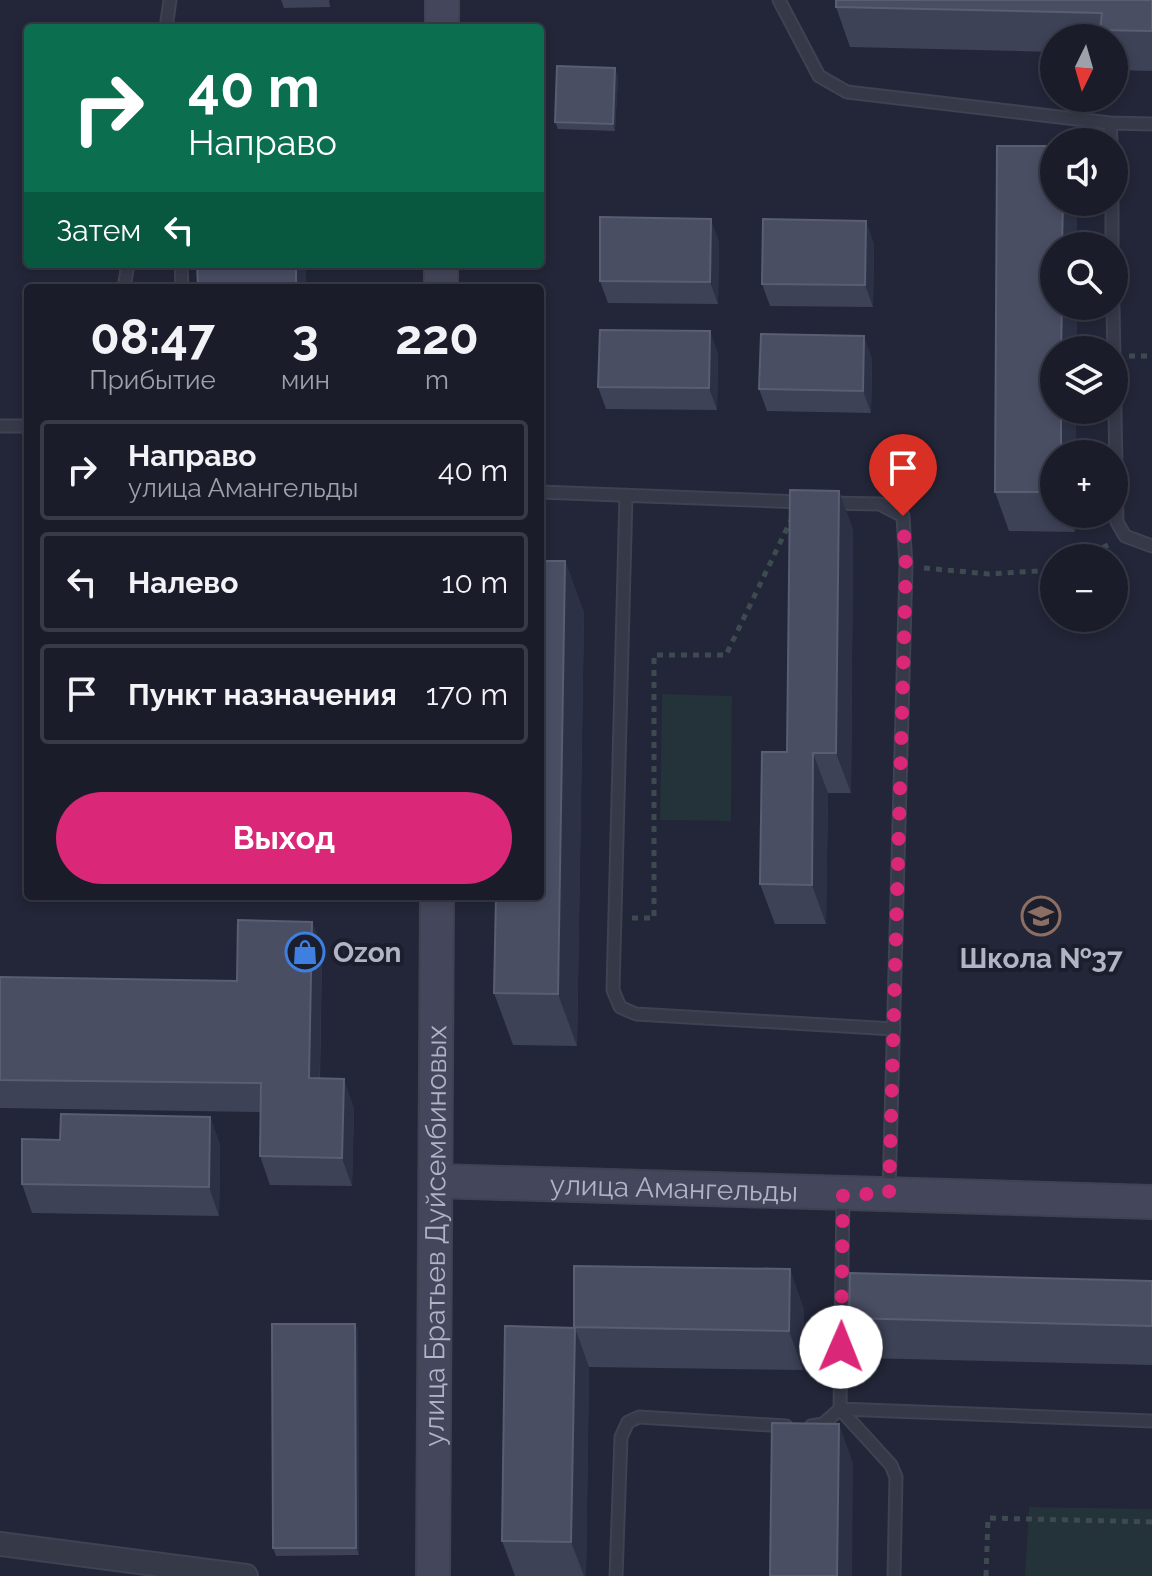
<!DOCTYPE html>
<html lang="ru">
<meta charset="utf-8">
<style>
:root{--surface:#1a1c2a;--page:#232532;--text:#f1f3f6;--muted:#9fa1a8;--line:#383a47;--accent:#db2777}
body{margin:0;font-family:Raleway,sans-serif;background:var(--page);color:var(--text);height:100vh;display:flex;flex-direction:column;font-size:30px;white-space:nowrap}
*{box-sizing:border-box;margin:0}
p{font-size:26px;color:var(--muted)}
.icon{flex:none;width:44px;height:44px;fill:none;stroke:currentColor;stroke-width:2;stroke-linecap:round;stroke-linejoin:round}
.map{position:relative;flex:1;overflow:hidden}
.details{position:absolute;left:24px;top:284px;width:520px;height:616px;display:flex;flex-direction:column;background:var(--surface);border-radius:8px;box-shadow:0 4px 12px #0003,0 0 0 2px var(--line)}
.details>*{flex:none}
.banner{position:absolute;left:24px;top:24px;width:520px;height:244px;border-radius:8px;box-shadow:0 4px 12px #0003,0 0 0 2px var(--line);background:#0b6e4f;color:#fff;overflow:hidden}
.needle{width:52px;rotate:185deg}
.tools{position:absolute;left:1040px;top:24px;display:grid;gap:16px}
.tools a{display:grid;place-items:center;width:88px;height:88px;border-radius:50%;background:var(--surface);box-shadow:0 4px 12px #0003,0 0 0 2px var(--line);font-size:40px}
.pin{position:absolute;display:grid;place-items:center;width:68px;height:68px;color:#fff;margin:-82px -34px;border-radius:50% 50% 50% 0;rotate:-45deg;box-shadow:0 0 8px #0007}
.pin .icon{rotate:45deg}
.me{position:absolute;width:88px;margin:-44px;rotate:1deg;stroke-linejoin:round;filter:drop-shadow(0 0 6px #0008)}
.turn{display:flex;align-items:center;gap:28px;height:168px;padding:0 32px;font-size:36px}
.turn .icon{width:104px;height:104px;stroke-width:2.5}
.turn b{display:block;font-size:56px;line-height:68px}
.then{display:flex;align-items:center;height:76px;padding:0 32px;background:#0003;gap:16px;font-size:30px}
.eta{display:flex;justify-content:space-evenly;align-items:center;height:136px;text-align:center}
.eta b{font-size:48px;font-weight:700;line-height:56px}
.button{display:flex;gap:16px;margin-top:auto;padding:16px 32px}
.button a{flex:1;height:92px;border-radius:48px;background:var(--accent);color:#fff;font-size:32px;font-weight:700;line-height:92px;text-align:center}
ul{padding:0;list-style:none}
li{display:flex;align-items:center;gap:24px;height:100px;margin:0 16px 12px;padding:0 16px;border:4px solid var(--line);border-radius:8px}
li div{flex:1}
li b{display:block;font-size:30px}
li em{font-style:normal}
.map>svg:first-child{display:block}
.green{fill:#243239}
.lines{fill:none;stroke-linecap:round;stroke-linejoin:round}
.lane-casing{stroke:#3f4252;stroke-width:15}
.street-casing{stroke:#3f4252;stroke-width:26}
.secondary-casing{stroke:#3f4252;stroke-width:36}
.path{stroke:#3d4b51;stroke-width:5;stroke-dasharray:6 6;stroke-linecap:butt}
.lane{stroke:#363948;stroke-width:11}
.street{stroke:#363948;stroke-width:22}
.secondary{stroke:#44475b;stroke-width:32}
.wall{fill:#3d4257}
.shaded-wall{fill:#2d3146}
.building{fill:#494e63;stroke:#595e72;stroke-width:2}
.route{stroke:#db2777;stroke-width:14;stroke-dasharray:0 25.2}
.labels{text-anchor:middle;stroke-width:8;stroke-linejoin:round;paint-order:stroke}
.poi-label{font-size:28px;font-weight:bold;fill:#b0b4c5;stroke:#1b1e2d;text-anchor:start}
.street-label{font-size:28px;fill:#b0b4c5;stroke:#1b1e2d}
</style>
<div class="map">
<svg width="1152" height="1576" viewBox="0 0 1152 1576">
<rect width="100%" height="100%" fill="#222638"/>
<!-- green -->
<path class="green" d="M662,694L732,696L731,821L660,820Z
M1029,1507L1152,1509V1576H1025Z"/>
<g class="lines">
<!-- lane casing -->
<g class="lane-casing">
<path id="lane" d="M779,0L819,76L847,92L1110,123L1111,142
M166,28L170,0
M1110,123L1152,124
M1112,202V246
M181,264L182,288
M124,288L128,264
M1113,306L1117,522L1125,536L1152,546
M0,426H28
M540,492L803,502
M626,495L613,990L620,1007L636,1014L894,1029
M828,503L880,504L903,516L906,566L889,1193
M843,1194L840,1409L1152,1421
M811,1426L823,1424L840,1409L891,1465L896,1477L894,1576
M616,1576L621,1437L628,1422L639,1417L786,1426"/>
</g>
<!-- street casing -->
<g class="street-casing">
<path id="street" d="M0,1544L246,1576"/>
</g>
<!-- secondary casing -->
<g class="secondary-casing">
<g id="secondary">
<path d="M442,28V0"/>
<path d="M441,288V264"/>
<path id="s1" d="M436,1181L1152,1202"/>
<path id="s2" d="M433,1576L437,896"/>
</g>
</g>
<!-- path -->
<path class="path" d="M1129,356H1152
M1081,558L1110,544
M924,568L989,574L1054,570
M632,918H654V655H726L791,520
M986,1576L988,1518L1152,1522"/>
<!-- lane -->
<use href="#lane" class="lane"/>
<!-- street -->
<use href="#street" class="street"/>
<!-- secondary -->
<use href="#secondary" class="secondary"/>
</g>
<!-- wall -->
<path class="wall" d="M281,0H329L330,7L284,8Z
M1152,0V71L1114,70V38H1054V52L850,47L836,7Z
M618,76L615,131L558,129L555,122Z
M997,146H1054V202H1077V246H1054V306H1077L1076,350H1054V410H1076L1075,454H1054V514H1075V532L1009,531L995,492Z
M719,241L718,304L608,303L600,281Z
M874,243L873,307L770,306L762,284Z
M718,353L717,410L606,409L598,387Z
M872,358L871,413L767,411L759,389Z
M839,491L853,530L851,793H828L826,924H775L760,884Z
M565,561L584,613L577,1046L513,1045L494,993Z
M312,922L322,950L320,1079L354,1108L352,1186L270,1185L260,1156V1112L0,1108V977L237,981Z
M210,1117L220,1145L219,1216L32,1213L22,1184L60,1140Z
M1152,1281V1365L864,1358L849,1318Z
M804,1309L803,1370L589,1367L586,1576H515L502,1541L574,1328Z
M355,1324L358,1331L359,1555L276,1556L273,1548Z"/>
<!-- shaded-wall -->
<path class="shaded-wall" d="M615,68L618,76L615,131L613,124Z
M1063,202H1077V246H1062Z
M711,219L719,241L718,304L710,282Z
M866,221L874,243L873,307L865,285Z
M296,264H306V288H296Z
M1062,306H1077L1076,350H1061Z
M710,331L718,353L717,410L709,388Z
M864,336L872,358L871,413L863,391Z
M1061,410H1076L1075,454H1061Z
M839,491L853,530L851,793L836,753Z
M1068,514H1075V532Z
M565,561L584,613L577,1046L558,994Z
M813,753L828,793L826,924L812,885Z
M312,922L322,950L319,1107L309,1078Z
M344,1079L354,1108L352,1186L342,1158Z
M210,1117L220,1145L219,1216L209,1187Z
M790,1269L804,1309L803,1370L789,1331Z
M355,1324L358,1331L359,1555L356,1548Z
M575,1328L589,1367L586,1576H584L571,1542Z
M839,1424L853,1463L852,1576H837Z"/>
<!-- building -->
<path class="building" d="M836,0H1152V31L1100,30L1102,13L836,7Z
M557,66L615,68L613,124L555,122Z
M997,146H1054V202H1063L1062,246H1054V306H1062L1061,350H1054V410H1061V454H1054V492H995Z
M600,217L711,219L710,282L600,281Z
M763,219L866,221L865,285L762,284Z
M197,264H296V288H198Z
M600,330L710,331L709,388L598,387Z
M761,334L864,336L863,391L759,389Z
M790,490L839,491L836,753H813L812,885L760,884L762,752H787Z
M540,561H565L558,994L494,993L496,896H540Z
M238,920L312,922L309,1078L344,1079L342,1158L260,1156L261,1083L0,1080V977L237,981Z
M61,1114L210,1117L209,1187L22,1184V1139L60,1140Z
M574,1266L790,1269L789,1331L574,1327Z
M850,1273L1152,1281V1326L849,1318Z
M272,1324H355L356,1548H273Z
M505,1326L575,1328L571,1542L502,1541Z
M772,1423L839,1424L837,1576H770Z"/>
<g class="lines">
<!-- route -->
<path class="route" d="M841,1347L843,1194H889L906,566L903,516"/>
</g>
<!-- icons -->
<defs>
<g id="school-ring" transform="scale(2)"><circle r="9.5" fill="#1b1e2d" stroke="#8d6e63" stroke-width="1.5"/><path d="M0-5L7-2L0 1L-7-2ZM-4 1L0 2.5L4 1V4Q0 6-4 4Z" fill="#8d6e63"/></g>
<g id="shop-ring" transform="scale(2)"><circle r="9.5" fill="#1b1e2d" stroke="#3f7fe0" stroke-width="1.5"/><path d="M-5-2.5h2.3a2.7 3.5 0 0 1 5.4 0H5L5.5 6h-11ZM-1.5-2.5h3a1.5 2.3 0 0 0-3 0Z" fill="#3f7fe0"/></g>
</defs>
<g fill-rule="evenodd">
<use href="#school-ring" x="1041" y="916"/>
<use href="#shop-ring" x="305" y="952"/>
</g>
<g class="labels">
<!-- poi labels -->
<g class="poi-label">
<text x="333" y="962">Ozon</text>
<text x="1041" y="968" text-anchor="middle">Школа №37</text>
</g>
<!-- street labels -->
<g class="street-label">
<text dy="10" stroke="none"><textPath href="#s1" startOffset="238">улица Амангельды</textPath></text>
<text dy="10" stroke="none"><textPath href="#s2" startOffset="340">улица Братьев Дуйсембиновых</textPath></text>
</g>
</g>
</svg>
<div class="tools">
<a><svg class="needle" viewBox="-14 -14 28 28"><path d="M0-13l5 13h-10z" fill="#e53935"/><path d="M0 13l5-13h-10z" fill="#9fa1a8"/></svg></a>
<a><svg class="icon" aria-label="sound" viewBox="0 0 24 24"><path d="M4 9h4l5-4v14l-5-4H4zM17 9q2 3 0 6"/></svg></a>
<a><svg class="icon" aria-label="search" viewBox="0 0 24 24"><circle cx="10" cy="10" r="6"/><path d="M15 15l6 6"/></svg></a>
<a><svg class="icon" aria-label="layers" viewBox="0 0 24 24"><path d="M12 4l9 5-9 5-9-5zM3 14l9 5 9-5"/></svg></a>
<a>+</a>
<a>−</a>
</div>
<div class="pin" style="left:903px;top:516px;background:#d93025"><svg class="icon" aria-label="arrive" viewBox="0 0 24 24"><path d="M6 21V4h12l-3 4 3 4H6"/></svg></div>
<svg class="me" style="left:841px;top:1347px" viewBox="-20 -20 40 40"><circle r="19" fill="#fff"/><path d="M0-13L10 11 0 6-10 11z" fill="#db2777"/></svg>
<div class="banner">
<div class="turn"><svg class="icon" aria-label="right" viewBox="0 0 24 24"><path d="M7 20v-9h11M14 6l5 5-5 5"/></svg><div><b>40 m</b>Направо</div></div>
<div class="then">Затем<svg class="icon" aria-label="left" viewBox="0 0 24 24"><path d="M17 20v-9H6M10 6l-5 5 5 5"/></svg></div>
</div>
<section class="details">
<div class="eta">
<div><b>08:47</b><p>Прибытие</p></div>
<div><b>3</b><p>мин</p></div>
<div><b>220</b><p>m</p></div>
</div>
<ul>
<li><svg class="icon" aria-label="right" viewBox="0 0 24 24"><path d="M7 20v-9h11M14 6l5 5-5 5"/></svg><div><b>Направо</b><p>улица Амангельды</p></div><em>40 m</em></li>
<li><svg class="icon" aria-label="left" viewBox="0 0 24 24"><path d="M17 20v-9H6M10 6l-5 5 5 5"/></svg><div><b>Налево</b></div><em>10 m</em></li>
<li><svg class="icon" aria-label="arrive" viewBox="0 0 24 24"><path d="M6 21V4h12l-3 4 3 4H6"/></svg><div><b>Пункт назначения</b></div><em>170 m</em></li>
</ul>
<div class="button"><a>Выход</a></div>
</section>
</div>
